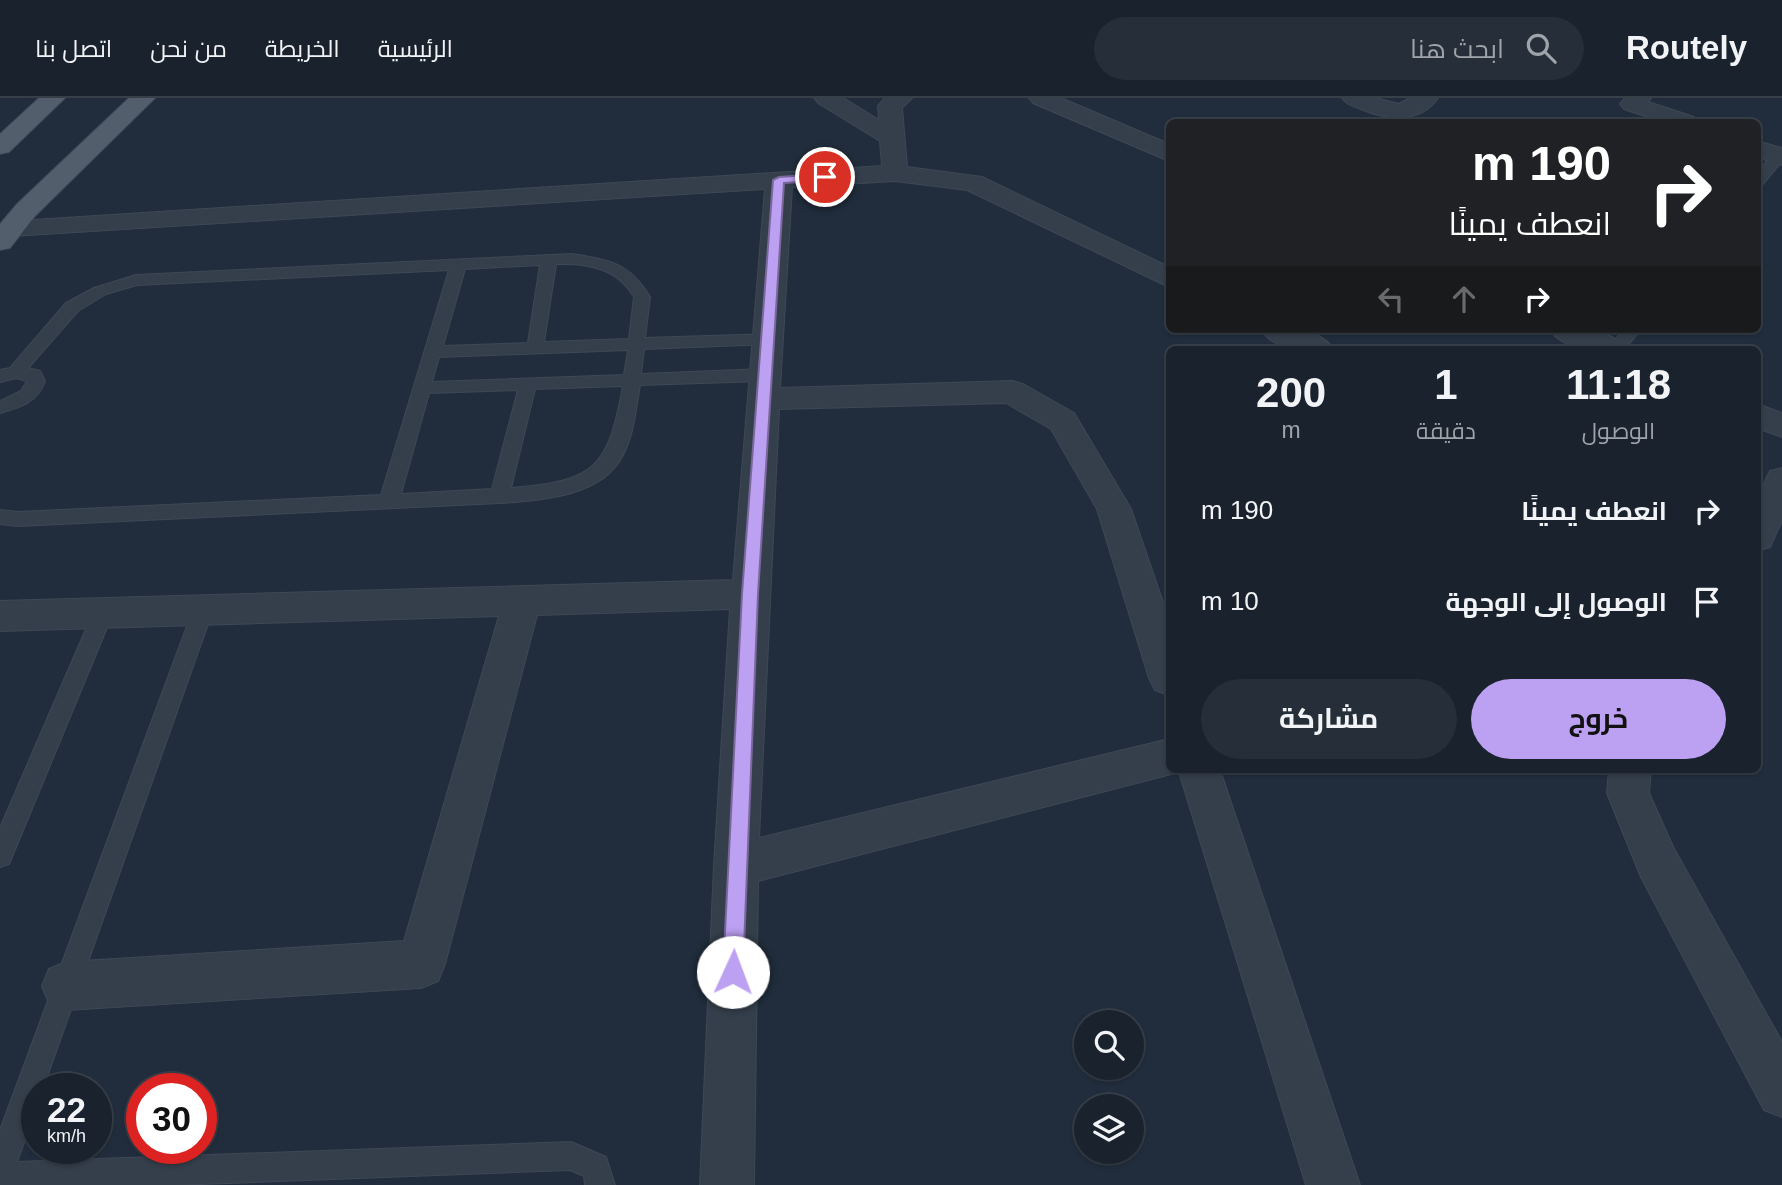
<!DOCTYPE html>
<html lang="ar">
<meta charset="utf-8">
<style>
:root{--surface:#19222d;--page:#262f39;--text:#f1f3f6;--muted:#9fa4aa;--line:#373f49;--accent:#bca0f2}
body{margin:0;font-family:Helvetica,Cairo,sans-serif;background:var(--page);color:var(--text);direction:rtl;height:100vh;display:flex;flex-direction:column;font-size:26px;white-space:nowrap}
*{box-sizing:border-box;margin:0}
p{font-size:23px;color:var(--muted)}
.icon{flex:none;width:38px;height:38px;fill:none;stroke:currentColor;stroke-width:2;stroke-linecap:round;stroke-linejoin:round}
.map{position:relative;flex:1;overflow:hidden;direction:ltr}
.sheet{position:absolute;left:1166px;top:248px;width:595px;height:427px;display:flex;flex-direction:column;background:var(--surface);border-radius:10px;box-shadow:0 2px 5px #0004,0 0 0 2px var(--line);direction:rtl}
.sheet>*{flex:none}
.guide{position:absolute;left:1166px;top:21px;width:595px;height:214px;border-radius:10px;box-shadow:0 2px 5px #0004,0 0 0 2px var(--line);direction:rtl;background:#202124;color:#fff;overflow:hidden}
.tools{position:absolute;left:1074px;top:912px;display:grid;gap:14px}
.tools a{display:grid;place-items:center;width:70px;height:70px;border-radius:50%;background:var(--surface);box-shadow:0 2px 5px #0004,0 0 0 2px var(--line);font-size:35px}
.speed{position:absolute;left:21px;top:975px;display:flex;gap:14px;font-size:35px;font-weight:700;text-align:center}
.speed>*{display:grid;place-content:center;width:91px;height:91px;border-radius:50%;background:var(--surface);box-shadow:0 2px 5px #0004,0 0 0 2px var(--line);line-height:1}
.speed small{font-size:18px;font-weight:400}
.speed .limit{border:10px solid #d22;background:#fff;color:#111}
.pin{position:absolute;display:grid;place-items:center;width:60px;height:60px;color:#fff;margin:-30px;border:4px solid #fff;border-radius:50%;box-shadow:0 2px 7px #0007}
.me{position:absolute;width:77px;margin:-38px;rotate:2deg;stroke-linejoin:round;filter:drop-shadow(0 0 5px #0008)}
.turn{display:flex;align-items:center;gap:24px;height:147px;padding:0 35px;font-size:32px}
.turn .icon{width:91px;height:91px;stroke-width:2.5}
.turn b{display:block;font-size:49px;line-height:60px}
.lanes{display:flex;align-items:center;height:66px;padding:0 35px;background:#0003;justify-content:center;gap:35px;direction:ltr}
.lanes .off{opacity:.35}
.eta{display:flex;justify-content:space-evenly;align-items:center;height:119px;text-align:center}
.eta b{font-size:42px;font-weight:700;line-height:49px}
.action{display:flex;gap:14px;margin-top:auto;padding:14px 35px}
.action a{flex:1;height:80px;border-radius:42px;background:var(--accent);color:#111;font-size:28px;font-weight:700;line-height:80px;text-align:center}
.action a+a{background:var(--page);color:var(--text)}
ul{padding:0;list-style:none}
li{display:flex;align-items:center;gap:21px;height:91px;padding:0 35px}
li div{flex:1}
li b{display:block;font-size:26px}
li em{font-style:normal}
header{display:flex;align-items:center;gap:42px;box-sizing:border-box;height:98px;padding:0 35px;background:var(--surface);border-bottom:2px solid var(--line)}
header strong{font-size:33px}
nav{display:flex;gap:38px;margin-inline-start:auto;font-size:24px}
.search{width:490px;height:63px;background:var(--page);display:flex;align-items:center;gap:18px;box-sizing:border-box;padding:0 24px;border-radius:38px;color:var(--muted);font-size:26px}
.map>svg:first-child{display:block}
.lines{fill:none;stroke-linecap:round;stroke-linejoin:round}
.service-casing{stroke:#3e4855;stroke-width:2}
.minor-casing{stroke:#3e4855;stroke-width:2}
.primary-casing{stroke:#3e4855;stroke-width:2}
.service{fill:#353f4c;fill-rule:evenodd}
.minor{fill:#353f4c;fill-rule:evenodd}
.primary{fill:#535e6d;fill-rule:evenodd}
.route{fill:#bca0f2;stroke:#7a689d;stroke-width:2}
</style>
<header>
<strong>Routely</strong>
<div class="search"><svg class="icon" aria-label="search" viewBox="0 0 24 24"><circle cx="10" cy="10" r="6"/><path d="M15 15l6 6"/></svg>ابحث هنا</div>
<nav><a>الرئيسية</a><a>الخريطة</a><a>من نحن</a><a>اتصل بنا</a></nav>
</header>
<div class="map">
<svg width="1782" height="1087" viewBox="0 0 1782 1087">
<rect width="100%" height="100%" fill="#212d3c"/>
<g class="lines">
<!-- service casing -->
<g class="service-casing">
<path id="service" d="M1774,55H1782V63L1762,87L1757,88V75Z
M572,156C610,162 629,165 650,199L645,240L768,236L776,241L768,246L644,251L641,276L765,271L774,277L765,283L640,287C636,310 634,336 623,357C602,399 541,402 500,405L18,428L0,426V412L18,414L381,397L449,172L137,187L106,196L78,213L28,270L40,273L45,283C38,304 20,310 0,315V303L21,293L27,283L16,280L0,284V272L10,270L66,205L94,190L136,177ZM556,166C588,165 617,170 634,199L629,241L544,244ZM540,167L528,245L443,248L465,171ZM628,252L624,277L432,284L439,259ZM623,288C608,370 596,383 511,390L535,291ZM518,292L492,391L401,396L429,295Z
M1624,231H1641L1624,252H1607Z
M203,504L210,506L213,512L43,990H37V1008L17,1064L571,1044L606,1059L615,1087H585L584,1078L570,1072L175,1087H0V1032L193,512L196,506Z
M103,507L110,509L113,515L9,766L0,769V730L93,515L96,509Z"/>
</g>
<!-- minor casing -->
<g class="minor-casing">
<path id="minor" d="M814,0H843L879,22L878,8L885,0H912L902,10L907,69L982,79L1169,169V189L967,92L895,83L792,89L780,290L1012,283L1023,286L1074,315L1131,411L1169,522V597L1155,592L1149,580L1097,411L1051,331L1006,305L779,311L759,740L1169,641V672H1220L1360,1087H1306L1179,674L758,783L754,1087H700L714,767L730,511L537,517L445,866L438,883L421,890L66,912L49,905L42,888L49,871L66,864L404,843L499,518L0,533V503L733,482L765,91L12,138L0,132L2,124L882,68L880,43L818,5Z
M1029,0H1061L1169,46V63L1033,5Z
M1342,0H1375L1399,6L1410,0H1438C1420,26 1386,22 1361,11C1353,8 1347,7 1342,0Z
M1625,0H1651L1648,4L1694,19L1697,24H1663L1624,11L1620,6Z
M1757,43L1782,50V67L1757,59Z
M1260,231C1285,231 1319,228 1334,252C1309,252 1276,255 1260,231Z
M1549,231C1574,231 1611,228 1626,252C1601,252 1565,255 1549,231Z
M1757,306L1782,315V339L1757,330Z
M1782,370V422L1770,449L1757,453V400L1770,373Z
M1609,672H1651L1649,695L1673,749L1782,944V1019L1764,1012L1641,779L1607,695Z"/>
</g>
<!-- primary casing -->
<g class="primary-casing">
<path id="primary" d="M39,0H65L9,54L0,56V36Z
M129,0H155L35,118L10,150L0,152V126L17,106Z"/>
</g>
<!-- service -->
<use href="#service" class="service"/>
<!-- minor -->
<use href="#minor" class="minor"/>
<!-- primary -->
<use href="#primary" class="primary"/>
</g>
<!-- route -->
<path class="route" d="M825,76L829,77V82L784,85L758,496L743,874L740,881L733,884L726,881L723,874L742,496L773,82L779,79Z"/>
</svg>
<div class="tools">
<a><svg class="icon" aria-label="search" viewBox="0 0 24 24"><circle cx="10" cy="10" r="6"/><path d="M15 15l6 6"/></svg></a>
<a><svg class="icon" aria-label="layers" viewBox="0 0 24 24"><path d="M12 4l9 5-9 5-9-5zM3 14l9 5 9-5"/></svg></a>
</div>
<div class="speed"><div>22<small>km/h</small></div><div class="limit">30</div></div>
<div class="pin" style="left:825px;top:79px;background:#d93025"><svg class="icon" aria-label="arrive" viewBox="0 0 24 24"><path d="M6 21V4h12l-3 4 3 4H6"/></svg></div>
<svg class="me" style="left:733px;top:874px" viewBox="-20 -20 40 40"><circle r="19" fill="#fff"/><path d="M0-13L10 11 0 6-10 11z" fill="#bca0f2"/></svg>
<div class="guide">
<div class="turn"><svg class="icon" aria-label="right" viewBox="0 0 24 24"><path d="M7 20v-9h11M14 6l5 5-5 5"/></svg><div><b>190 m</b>انعطف يمينًا</div></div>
<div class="lanes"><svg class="icon off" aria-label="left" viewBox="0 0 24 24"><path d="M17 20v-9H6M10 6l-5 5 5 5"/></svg><svg class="icon off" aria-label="ahead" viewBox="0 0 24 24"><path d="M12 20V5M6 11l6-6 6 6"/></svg><svg class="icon" aria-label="right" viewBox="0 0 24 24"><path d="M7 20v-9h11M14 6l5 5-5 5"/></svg></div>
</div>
<section class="sheet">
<div class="eta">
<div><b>11:18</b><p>الوصول</p></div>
<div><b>1</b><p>دقيقة</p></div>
<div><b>200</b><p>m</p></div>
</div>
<ul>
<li><svg class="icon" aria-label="right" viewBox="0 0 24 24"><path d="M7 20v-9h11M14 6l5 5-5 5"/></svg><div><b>انعطف يمينًا</b></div><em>190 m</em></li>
<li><svg class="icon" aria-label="arrive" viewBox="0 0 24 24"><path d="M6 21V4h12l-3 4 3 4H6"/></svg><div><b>الوصول إلى الوجهة</b></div><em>10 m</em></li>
</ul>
<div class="action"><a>خروج</a><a>مشاركة</a></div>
</section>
</div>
